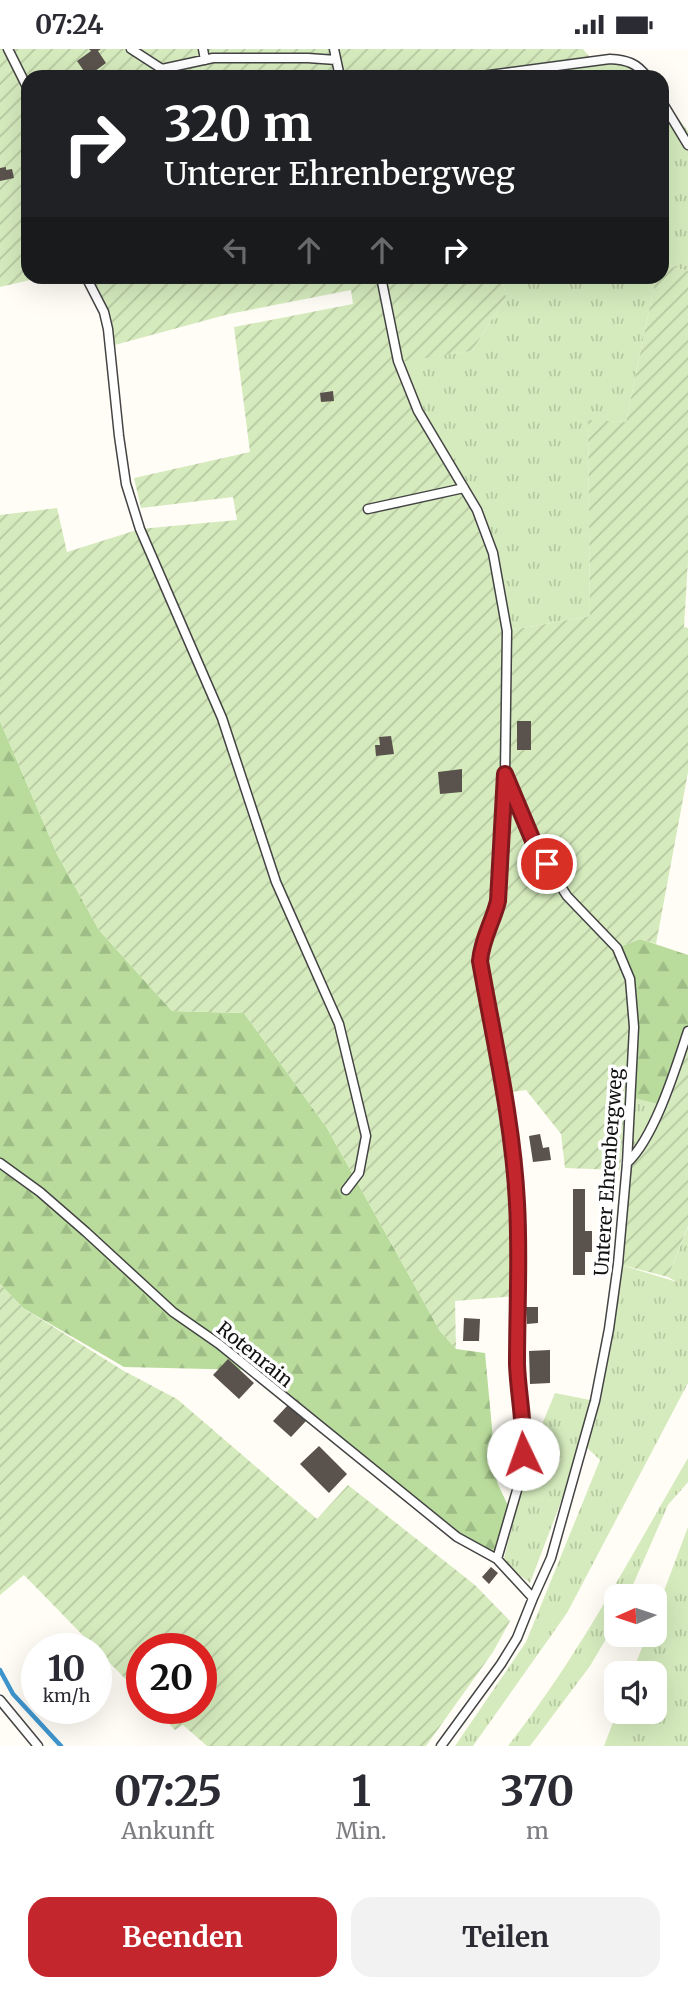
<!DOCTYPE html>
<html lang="de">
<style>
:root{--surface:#fff;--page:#f2f2f3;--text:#2b2b33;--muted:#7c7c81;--accent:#c4262e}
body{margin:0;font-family:Merriweather,serif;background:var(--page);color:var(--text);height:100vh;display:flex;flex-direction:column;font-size:26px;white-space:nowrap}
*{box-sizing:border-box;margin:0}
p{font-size:23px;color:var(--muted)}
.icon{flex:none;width:38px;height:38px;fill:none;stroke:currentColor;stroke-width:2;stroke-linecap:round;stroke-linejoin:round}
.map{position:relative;height:1697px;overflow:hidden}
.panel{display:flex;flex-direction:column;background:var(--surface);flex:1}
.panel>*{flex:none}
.hud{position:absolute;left:21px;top:21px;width:648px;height:214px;border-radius:21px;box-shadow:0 7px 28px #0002;background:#202124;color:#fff;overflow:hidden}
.needle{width:46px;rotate:267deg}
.tools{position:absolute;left:604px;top:1535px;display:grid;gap:14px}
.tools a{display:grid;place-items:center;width:63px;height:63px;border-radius:14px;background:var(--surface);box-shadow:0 7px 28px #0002;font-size:35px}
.speed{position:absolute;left:21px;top:1584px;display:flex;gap:14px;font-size:35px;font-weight:700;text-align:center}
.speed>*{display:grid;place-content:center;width:91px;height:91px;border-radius:50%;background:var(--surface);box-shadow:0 7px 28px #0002;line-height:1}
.speed small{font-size:18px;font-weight:400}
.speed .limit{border:10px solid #d22;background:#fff;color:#111}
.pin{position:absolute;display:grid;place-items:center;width:60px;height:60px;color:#fff;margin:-30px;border:4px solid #fff;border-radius:50%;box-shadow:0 2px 7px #0007}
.me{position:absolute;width:77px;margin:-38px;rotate:357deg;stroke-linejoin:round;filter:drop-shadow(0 0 5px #0008)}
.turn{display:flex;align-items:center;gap:24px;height:147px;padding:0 28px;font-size:32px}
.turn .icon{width:91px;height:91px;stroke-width:2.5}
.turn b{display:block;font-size:49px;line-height:60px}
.lanes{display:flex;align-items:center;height:66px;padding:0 28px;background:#0003;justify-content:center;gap:35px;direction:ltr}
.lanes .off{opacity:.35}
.eta{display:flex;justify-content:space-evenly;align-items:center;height:119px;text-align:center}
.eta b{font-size:42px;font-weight:700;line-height:49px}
.primary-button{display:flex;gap:14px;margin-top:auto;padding:14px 28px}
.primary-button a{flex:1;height:80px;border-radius:21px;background:var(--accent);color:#fff;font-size:28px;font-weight:700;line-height:80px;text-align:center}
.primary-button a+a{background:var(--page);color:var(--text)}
.status{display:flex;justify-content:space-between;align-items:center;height:49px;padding:0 35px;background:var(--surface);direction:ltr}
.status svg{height:19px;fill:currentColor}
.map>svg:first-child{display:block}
.grass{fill:url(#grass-tufts)}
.forest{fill:url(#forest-firs)}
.garden{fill:url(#garden-furrows);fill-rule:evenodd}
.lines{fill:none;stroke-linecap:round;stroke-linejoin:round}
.stream{stroke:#3f96cf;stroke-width:4.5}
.building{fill:#5a524d}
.service-casing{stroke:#444;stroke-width:11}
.service{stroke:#fff;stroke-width:8}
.route-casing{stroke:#7f191e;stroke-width:18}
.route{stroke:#c4262e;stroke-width:12}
.labels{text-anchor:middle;stroke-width:7;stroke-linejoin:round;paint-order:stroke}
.street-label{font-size:19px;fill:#111;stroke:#fff}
</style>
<div class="status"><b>07:24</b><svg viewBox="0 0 49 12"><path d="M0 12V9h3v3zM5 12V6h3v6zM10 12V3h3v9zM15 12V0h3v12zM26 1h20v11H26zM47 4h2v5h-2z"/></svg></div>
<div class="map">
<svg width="688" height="1697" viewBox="0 0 688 1697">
<defs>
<pattern id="grass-tufts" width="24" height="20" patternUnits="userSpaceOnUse" patternTransform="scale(1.75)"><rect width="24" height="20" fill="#d5ebbd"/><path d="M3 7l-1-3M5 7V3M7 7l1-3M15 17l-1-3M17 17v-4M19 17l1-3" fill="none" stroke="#b6c8a1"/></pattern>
<pattern id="forest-firs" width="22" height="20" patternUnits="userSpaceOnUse" patternTransform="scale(1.75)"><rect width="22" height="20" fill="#b9dc9c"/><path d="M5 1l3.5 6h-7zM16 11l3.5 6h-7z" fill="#9ebc85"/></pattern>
<pattern id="garden-furrows" width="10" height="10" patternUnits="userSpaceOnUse" patternTransform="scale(1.75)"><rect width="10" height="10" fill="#d5ebbd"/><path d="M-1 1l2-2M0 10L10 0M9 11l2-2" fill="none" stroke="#b6c8a1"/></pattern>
</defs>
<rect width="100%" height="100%" fill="#fffdf5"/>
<!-- grass -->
<path class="grass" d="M626,11L647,28H474Z
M662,48L688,82V222L662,215Z
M502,228H656L626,373L588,372L590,567L507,582L451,417L398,312L472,302L506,248Z
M630,1046L662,1056L627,1114Z
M688,1178V1334L567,1564L473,1697H455L526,1593L600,1411L583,1395L530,1534L503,1513L519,1450L522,1424L555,1344L595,1352L618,1215L677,1233L668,1228Z
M688,1409V1433L668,1456L628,1547H616V1573L590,1617L530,1697H508C579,1607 631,1507 688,1409Z
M688,1478V1697H604L617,1663L654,1662V1624H632L647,1586H654L655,1566Z"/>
<!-- forest -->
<path class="forest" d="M0,672L57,805L99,881L172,962L244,964L327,1079L440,1282L456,1300L485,1304L497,1433L509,1459L497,1510L476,1499L251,1321L124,1318L23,1259L0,1235Z
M640,890L688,906V982L662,1056L627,1047L630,930L623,901L617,899Z"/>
<!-- garden -->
<path class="garden" d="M0,0H583L593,12L474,28H28V228H43L0,238Z
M662,215L688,222V512L684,578L688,579V723L656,895L640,890L617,899L630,930L634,978L620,1121L565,1119L561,1085L526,1041L504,1044L483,904L517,1154L516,1247L455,1252L456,1300L440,1282L327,1079L244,964L172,962L99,881L57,805L0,672V466L57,459L67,503L140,480L237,471L233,448L141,459L134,429L250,403L234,278L353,255L351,241L229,265L111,297L108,280L86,228H502L506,248L472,302L399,313L451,417L477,461L507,582L590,567L588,371L626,373L656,228H662ZM505,725L507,734L499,862L493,875Z
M688,982V1177L668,1228L618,1215L627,1114L634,1107L676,1021Z
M0,1235L23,1259L124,1322L177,1350L317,1470L348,1436L475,1536L510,1572L493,1603L426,1697H207L183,1676L175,1681L153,1659H201V1600H142V1647L24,1526L0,1546Z"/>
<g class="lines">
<!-- stream -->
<path class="stream" d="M0,1621L13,1645L61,1697"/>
</g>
<!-- building -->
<path class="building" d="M89,0H101L98,2L106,14L91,25L93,28H88L77,12L91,2Z
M6,118V121L12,120L14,129L0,132V119Z
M333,342L334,352L321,353L320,344Z
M517,672H531V701H517Z
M391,687L394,705L376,707L375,696H380L379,688Z
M462,720V743L440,745L438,723Z
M540,1085L543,1099L549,1098L551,1111L533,1113L529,1087Z
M573,1140H585V1182H592V1203H585V1226H573Z
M526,1258H538V1274L527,1275Z
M464,1269L480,1270L479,1292H463Z
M550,1301V1334L530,1335L529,1302Z
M228,1310L254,1334L239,1350L213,1326Z
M288,1356L306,1372L291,1388L273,1372Z
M319,1397L347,1425L329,1444L300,1415Z
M501,1397H516V1421H502Z
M491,1518L498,1524L489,1535L482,1528Z"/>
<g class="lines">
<!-- service casing -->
<g class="service-casing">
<path id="service" d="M8,0L28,40
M131,0L162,20L213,9H308L336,11
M203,0L205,11
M334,0L340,28
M474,28L610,10C627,11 637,14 647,28
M662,53L688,96
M86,228L104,263L108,280L119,387L126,435L140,480L222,669L276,833L339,975L366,1087L359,1124L346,1141
M381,228L398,312L418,362L477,461L493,504L507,582L505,725L498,852L486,882L480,912L508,1071L517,1154L518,1318L520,1361L524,1386L522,1424L497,1510L533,1549L517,1589L501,1615L441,1697
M368,460L464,439
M507,731L536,799L567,847L617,899L630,930L634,978L627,1114L618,1215L609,1280L595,1352L551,1509L533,1549
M0,1114L40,1143L86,1183L173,1263L219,1295L457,1488L497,1510
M627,1114C655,1088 676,1018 688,982
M0,1651L38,1697"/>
</g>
<!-- service -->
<use href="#service" class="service"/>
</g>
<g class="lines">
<!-- route casing -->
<g class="route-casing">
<path id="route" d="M523,1405C525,1375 518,1345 517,1315C517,1261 520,1207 517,1154C513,1073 494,992 480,912C482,889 493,873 498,852L505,725L536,799L547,815"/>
</g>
<!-- route -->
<use href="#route" class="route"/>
</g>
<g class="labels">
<!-- street labels -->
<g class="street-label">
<text transform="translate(608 1123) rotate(-86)" y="7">Unterer Ehrenbergweg</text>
<text transform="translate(255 1305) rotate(39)" y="7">Rotenrain</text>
</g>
</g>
</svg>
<div class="tools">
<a><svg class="needle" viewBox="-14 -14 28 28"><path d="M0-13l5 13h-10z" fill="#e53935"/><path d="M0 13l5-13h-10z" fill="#7c7c81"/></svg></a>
<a><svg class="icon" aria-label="sound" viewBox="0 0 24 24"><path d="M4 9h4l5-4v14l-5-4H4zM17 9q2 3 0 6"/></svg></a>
</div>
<div class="speed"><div>10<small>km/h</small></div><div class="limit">20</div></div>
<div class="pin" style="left:547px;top:815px;background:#d93025"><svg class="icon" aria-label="arrive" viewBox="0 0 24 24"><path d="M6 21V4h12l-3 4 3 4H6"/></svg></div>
<svg class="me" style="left:523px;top:1405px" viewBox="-20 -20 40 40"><circle r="19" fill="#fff"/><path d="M0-13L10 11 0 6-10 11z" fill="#c4262e"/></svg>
<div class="hud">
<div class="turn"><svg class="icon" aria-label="right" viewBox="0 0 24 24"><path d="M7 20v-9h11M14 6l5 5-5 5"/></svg><div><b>320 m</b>Unterer Ehrenbergweg</div></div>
<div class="lanes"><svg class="icon off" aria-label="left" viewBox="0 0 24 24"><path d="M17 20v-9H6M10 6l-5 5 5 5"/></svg><svg class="icon off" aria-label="ahead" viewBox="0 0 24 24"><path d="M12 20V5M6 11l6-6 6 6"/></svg><svg class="icon off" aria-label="ahead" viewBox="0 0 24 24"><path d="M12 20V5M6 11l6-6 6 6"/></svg><svg class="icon" aria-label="right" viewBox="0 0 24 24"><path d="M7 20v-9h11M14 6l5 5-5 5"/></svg></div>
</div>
</div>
<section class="panel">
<div class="eta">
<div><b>07:25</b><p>Ankunft</p></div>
<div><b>1</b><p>Min.</p></div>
<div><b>370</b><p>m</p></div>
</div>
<div class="primary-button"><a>Beenden</a><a>Teilen</a></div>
</section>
